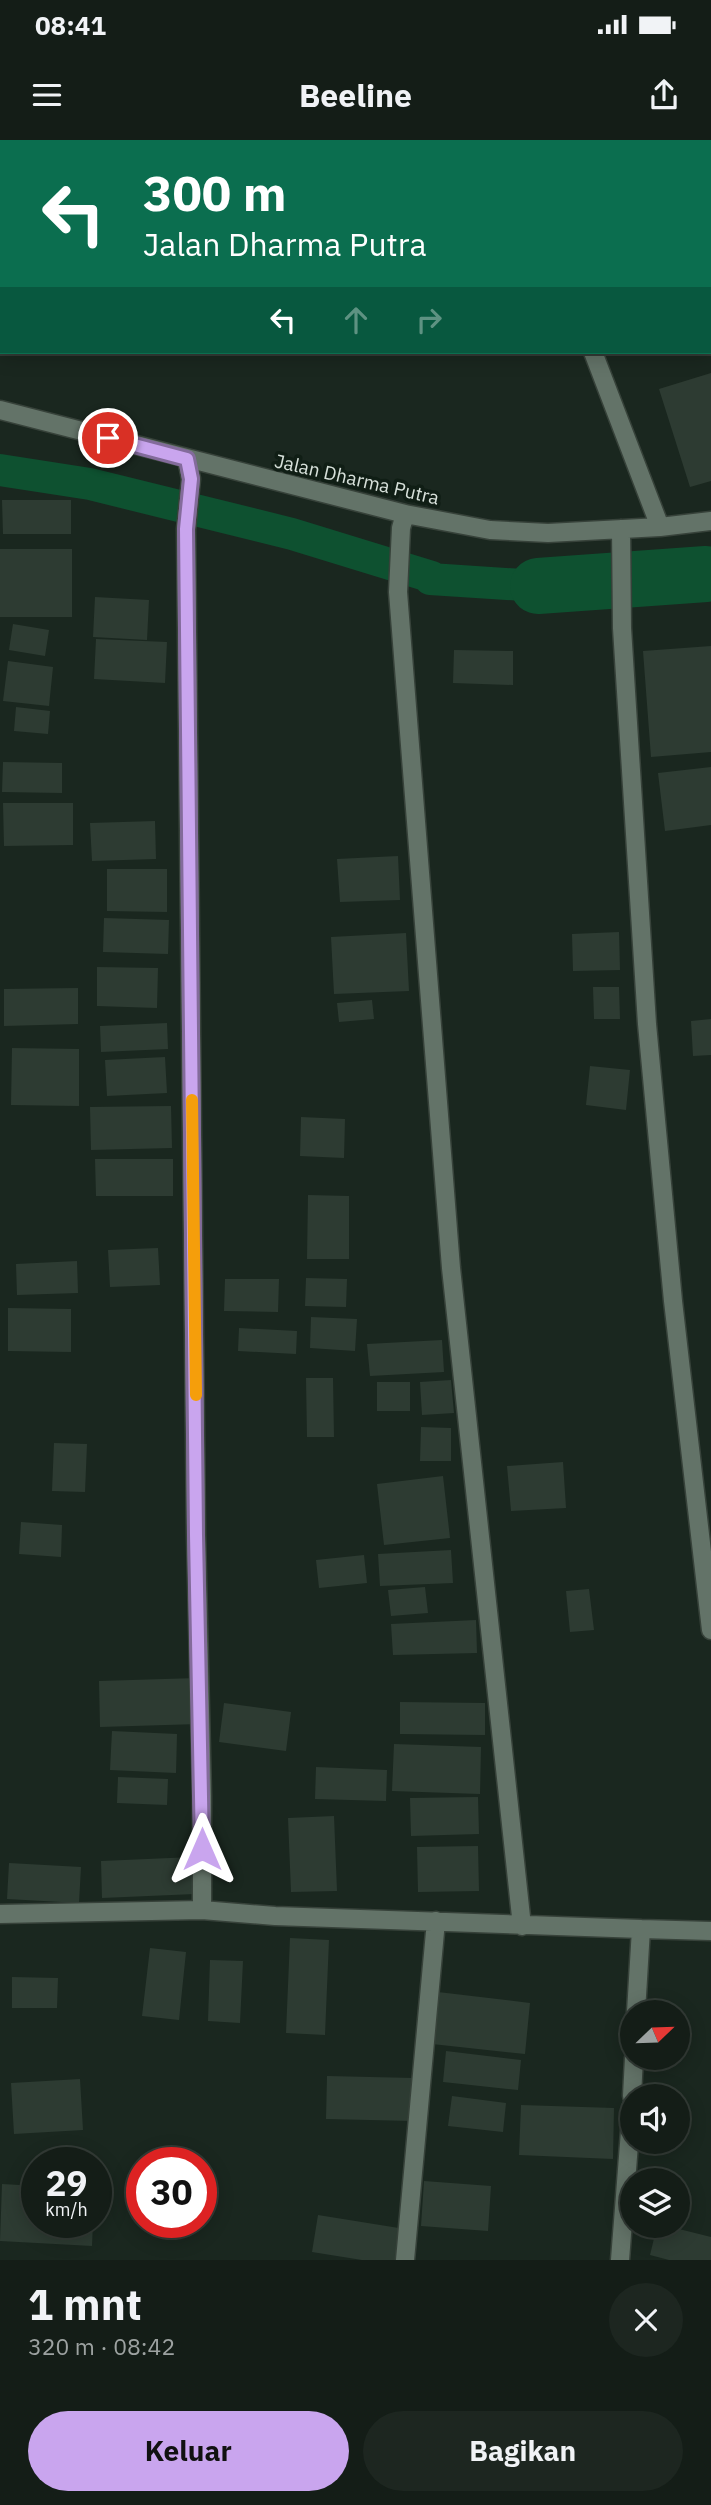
<!DOCTYPE html>
<html lang="id">
<meta charset="utf-8">
<style>
:root{--surface:#141d17;--page:#1d2620;--text:#f1f3f6;--muted:#9da2a1;--line:#333b36;--accent:#c9a5ee}
body{margin:0;font-family:"IBM Plex Sans",sans-serif;background:var(--page);color:var(--text);height:100vh;display:flex;flex-direction:column;font-size:26px;white-space:nowrap}
*{box-sizing:border-box;margin:0}
p{font-size:23px;color:var(--muted)}
.icon{flex:none;width:38px;height:38px;fill:none;stroke:currentColor;stroke-width:2;stroke-linecap:round;stroke-linejoin:round}
.map{position:relative;height:2120px;overflow:hidden}
.side{display:flex;flex-direction:column;background:var(--surface);flex:1}
.side>*{flex:none}
.guide{position:absolute;left:0px;top:0px;width:712px;height:214px;box-shadow:0 4px 18px #0003,0 0 0 2px var(--line);background:#0b6e4f;color:#fff;overflow:hidden}
.needle{width:46px;rotate:67deg}
.tools{position:absolute;left:620px;top:1860px;display:grid;gap:14px}
.tools a{display:grid;place-items:center;width:70px;height:70px;border-radius:50%;background:var(--surface);box-shadow:0 4px 18px #0003,0 0 0 2px var(--line);font-size:35px}
.speed{position:absolute;left:21px;top:2007px;display:flex;gap:14px;font-size:35px;font-weight:700;text-align:center}
.speed>*{display:grid;place-content:center;width:91px;height:91px;border-radius:50%;background:var(--surface);box-shadow:0 4px 18px #0003,0 0 0 2px var(--line);line-height:1}
.speed small{font-size:18px;font-weight:400}
.speed .limit{border:10px solid #d22;background:#fff;color:#111}
.pin{position:absolute;display:grid;place-items:center;width:60px;height:60px;color:#fff;margin:-30px;border:4px solid #fff;border-radius:50%;box-shadow:0 2px 7px #0007}
.me{position:absolute;width:77px;margin:-38px;rotate:0deg;stroke-linejoin:round;filter:drop-shadow(0 0 5px #0008)}
.turn{display:flex;align-items:center;gap:24px;height:147px;padding:0 28px;font-size:32px}
.turn .icon{width:91px;height:91px;stroke-width:2.5}
.turn b{display:block;font-size:49px;line-height:60px}
.lanes{display:flex;align-items:center;height:66px;padding:0 28px;background:#0003;justify-content:center;gap:35px;direction:ltr}
.lanes .off{opacity:.35}
.round{display:grid;place-items:center;flex:none;width:74px;height:74px;border-radius:37px;background:var(--page)}
.head{display:flex;align-items:center;justify-content:space-between;height:119px;padding:0 28px}
h1{font-size:42px;font-weight:800;line-height:52px}
.action{display:flex;gap:14px;margin-top:auto;padding:14px 28px}
.action a{flex:1;height:80px;border-radius:42px;background:var(--accent);color:#111;font-size:28px;font-weight:800;line-height:80px;text-align:center}
.action a+a{background:var(--page);color:var(--text)}
.status{display:flex;justify-content:space-between;align-items:center;height:49px;padding:0 35px;background:var(--surface);direction:ltr}
.status svg{height:19px;fill:currentColor}
header{display:flex;justify-content:space-between;align-items:center;height:91px;padding:0 28px;background:var(--surface);font-size:32px;font-weight:800}
.map>svg:first-child{display:block}
.lines{fill:none;stroke-linecap:round;stroke-linejoin:round}
.canal{stroke:#0e5130;stroke-width:32}
.river{stroke:#0e5130;stroke-width:56}
.building{fill:#2d3b32}
.minor-casing{stroke:#37423a;stroke-width:21}
.minor{stroke:#637368;stroke-width:18}
.route-casing{stroke:#836b9b;stroke-width:18}
.route{stroke:#c9a5ee;stroke-width:12}
.slow{stroke:#f59e0b;stroke-width:12}
.labels{text-anchor:middle;stroke-width:7;stroke-linejoin:round;paint-order:stroke}
.street-label{font-size:19px;fill:#d7e0da;stroke:#101e15}
</style>
<div class="status"><b>08:41</b><svg viewBox="0 0 49 12"><path d="M0 12V9h3v3zM5 12V6h3v6zM10 12V3h3v9zM15 12V0h3v12zM26 1h20v11H26zM47 4h2v5h-2z"/></svg></div>
<header><svg class="icon" aria-label="menu" viewBox="0 0 24 24"><path d="M4 6h16M4 12h16M4 18h16"/></svg>Beeline<svg class="icon" aria-label="share" viewBox="0 0 24 24"><path d="M12 15V3M7 8l5-5 5 5M5 13v7h14v-7"/></svg></header>
<div class="map">
<svg width="711" height="2120" viewBox="0 0 711 2120">
<rect width="100%" height="100%" fill="#1a271f"/>
<g class="lines">
<!-- canal -->
<path class="canal" d="M0,330L90,344L292,394L432,437L430,439L538,446
M706,434H711"/>
<!-- river -->
<path class="river" d="M538,446L706,434"/>
</g>
<!-- building -->
<path class="building" d="M711,233V341L690,347L659,249Z
M2,360H71V394H3Z
M0,409H72V477H0Z
M95,457L149,460L147,500L93,497Z
M13,484L49,490L45,516L9,510Z
M96,499L167,502L165,543L94,539Z
M711,506V612L651,617L643,511Z
M454,510L513,511V545L453,543Z
M8,521L53,527L49,566L3,561Z
M16,567L50,571L48,594L14,591Z
M3,622L62,623V653L2,652Z
M711,627V685L665,691L658,633Z
M3,663H73V705L4,706Z
M155,681L156,719L92,721L90,683Z
M398,716L400,760L340,762L337,719Z
M107,729H167V772L107,771Z
M104,778L169,780L168,814L103,812Z
M619,792L620,830L573,831L572,794Z
M406,793L409,851L334,854L331,797Z
M97,827L158,828L157,868L97,866Z
M593,847H619L620,879H594Z
M78,848V884L4,886V849Z
M372,860L374,879L339,882L337,863Z
M711,879V915L693,916L691,881Z
M167,883L168,909L101,912L100,886Z
M12,908L79,909V966L11,965Z
M165,917L167,953L107,956L105,920Z
M590,926L630,930L626,970L586,965Z
M171,966L172,1008L91,1010L90,967Z
M301,977L345,979L344,1018L300,1016Z
M95,1019H173V1056H96Z
M308,1055L349,1056V1119H307Z
M158,1108L160,1145L110,1147L108,1110Z
M77,1121L78,1153L17,1155L16,1124Z
M306,1138L347,1139L346,1167L305,1166Z
M225,1139H279L278,1172L224,1171Z
M8,1168L71,1169V1212L8,1211Z
M311,1177L357,1179L355,1211L310,1208Z
M239,1188L297,1191L296,1214L238,1211Z
M442,1200L444,1232L370,1236L367,1204Z
M306,1238H333L334,1297H307Z
M451,1240L454,1273L422,1275L420,1242Z
M377,1242H410V1271H377Z
M421,1287L451,1288V1321H420Z
M54,1303L87,1304L85,1352L52,1351Z
M563,1322L566,1368L511,1371L507,1326Z
M443,1336L450,1398L384,1405L377,1344Z
M21,1382L62,1385L61,1417L19,1414Z
M451,1410L453,1443L380,1446L378,1414Z
M364,1415L367,1443L319,1448L316,1420Z
M425,1447L428,1473L391,1476L388,1450Z
M589,1449L594,1490L570,1492L566,1451Z
M476,1480L477,1513L393,1515L391,1484Z
M197,1538L199,1584L100,1587L99,1541Z
M400,1562L485,1563V1595L400,1594Z
M224,1563L291,1572L286,1611L219,1602Z
M112,1591L177,1594L176,1633L110,1630Z
M394,1604L481,1607L480,1654L392,1651Z
M316,1627L387,1630L386,1661L315,1659Z
M118,1637L168,1639L167,1665L117,1663Z
M478,1657L479,1694L411,1696L410,1658Z
M334,1676L337,1751L291,1752L288,1678Z
M478,1706L479,1751L418,1752L417,1707Z
M193,1717L195,1754L102,1758L101,1721Z
M9,1723L81,1727L79,1763L7,1759Z
M290,1798L329,1800L325,1895L286,1893Z
M150,1808L186,1812L179,1880L142,1876Z
M210,1820L243,1821L240,1883L208,1881Z
M12,1837L58,1838L57,1868H12Z
M438,1852L530,1863L525,1914L432,1904Z
M446,1911L521,1920L518,1950L443,1942Z
M327,1936L414,1938L413,1981L326,1979Z
M80,1939L83,1990L14,1994L11,1943Z
M452,1956L506,1963L503,1992L448,1986Z
M521,1965L614,1968L613,2019L519,2015Z
M424,2041L491,2046L488,2091L421,2086Z
M2,2044L37,2046V2082H93L92,2106L0,2101Z
M318,2075L405,2089L400,2120H362L312,2112Z
M657,2086H667L711,2097V2120H669L650,2115Z"/>
<g class="lines">
<!-- minor casing -->
<g class="minor-casing">
<path id="minor" d="M513,0L514,2
M593,212L660,387
M0,270L405,374L490,390L548,393L660,387L711,381
M187,319L191,339L186,389L196,1395L202,1656V1770
M405,374L401,388L398,452L451,1128L522,1786
M621,389L622,488L647,884L673,1161L711,1490
M0,1774L202,1770L275,1776L641,1789L636,1872
M641,1789L711,1791
M632,1956L634,1918
M405,2120L436,1781
M620,2120L632,1965"/>
</g>
<!-- minor -->
<use href="#minor" class="minor"/>
</g>
<g class="lines">
<!-- route casing -->
<g class="route-casing">
<path id="route" d="M108,298L187,319L191,339L186,389L196,1395L202,1709"/>
</g>
<!-- route -->
<use href="#route" class="route"/>
<!-- slow -->
<path class="slow" d="M192,960L196,1255"/>
</g>
<g class="labels">
<!-- street labels -->
<g class="street-label">
<text transform="translate(357 339) rotate(13)" y="7">Jalan Dharma Putra</text>
</g>
</g>
</svg>
<div class="tools">
<a><svg class="needle" viewBox="-14 -14 28 28"><path d="M0-13l5 13h-10z" fill="#e53935"/><path d="M0 13l5-13h-10z" fill="#9da2a1"/></svg></a>
<a><svg class="icon" aria-label="sound" viewBox="0 0 24 24"><path d="M4 9h4l5-4v14l-5-4H4zM17 9q2 3 0 6"/></svg></a>
<a><svg class="icon" aria-label="layers" viewBox="0 0 24 24"><path d="M12 4l9 5-9 5-9-5zM3 14l9 5 9-5"/></svg></a>
</div>
<div class="speed"><div>29<small>km/h</small></div><div class="limit">30</div></div>
<div class="pin" style="left:108px;top:298px;background:#d93025"><svg class="icon" aria-label="arrive" viewBox="0 0 24 24"><path d="M6 21V4h12l-3 4 3 4H6"/></svg></div>
<svg class="me" style="left:202px;top:1709px" viewBox="-20 -20 40 40"><path d="M0-17L14 15 0 8-14 15z" fill="#c9a5ee" stroke="#fff" stroke-width="4"/></svg>
<div class="guide">
<div class="turn"><svg class="icon" aria-label="left" viewBox="0 0 24 24"><path d="M17 20v-9H6M10 6l-5 5 5 5"/></svg><div><b>300 m</b>Jalan Dharma Putra</div></div>
<div class="lanes"><svg class="icon" aria-label="left" viewBox="0 0 24 24"><path d="M17 20v-9H6M10 6l-5 5 5 5"/></svg><svg class="icon off" aria-label="ahead" viewBox="0 0 24 24"><path d="M12 20V5M6 11l6-6 6 6"/></svg><svg class="icon off" aria-label="right" viewBox="0 0 24 24"><path d="M7 20v-9h11M14 6l5 5-5 5"/></svg></div>
</div>
</div>
<section class="side">
<div class="head"><div><h1>1 mnt</h1><p>320 m · 08:42</p></div><a class="round"><svg class="icon" aria-label="close" viewBox="0 0 24 24"><path d="M6 6l12 12M18 6L6 18"/></svg></a></div>
<div class="action"><a>Keluar</a><a>Bagikan</a></div>
</section>
